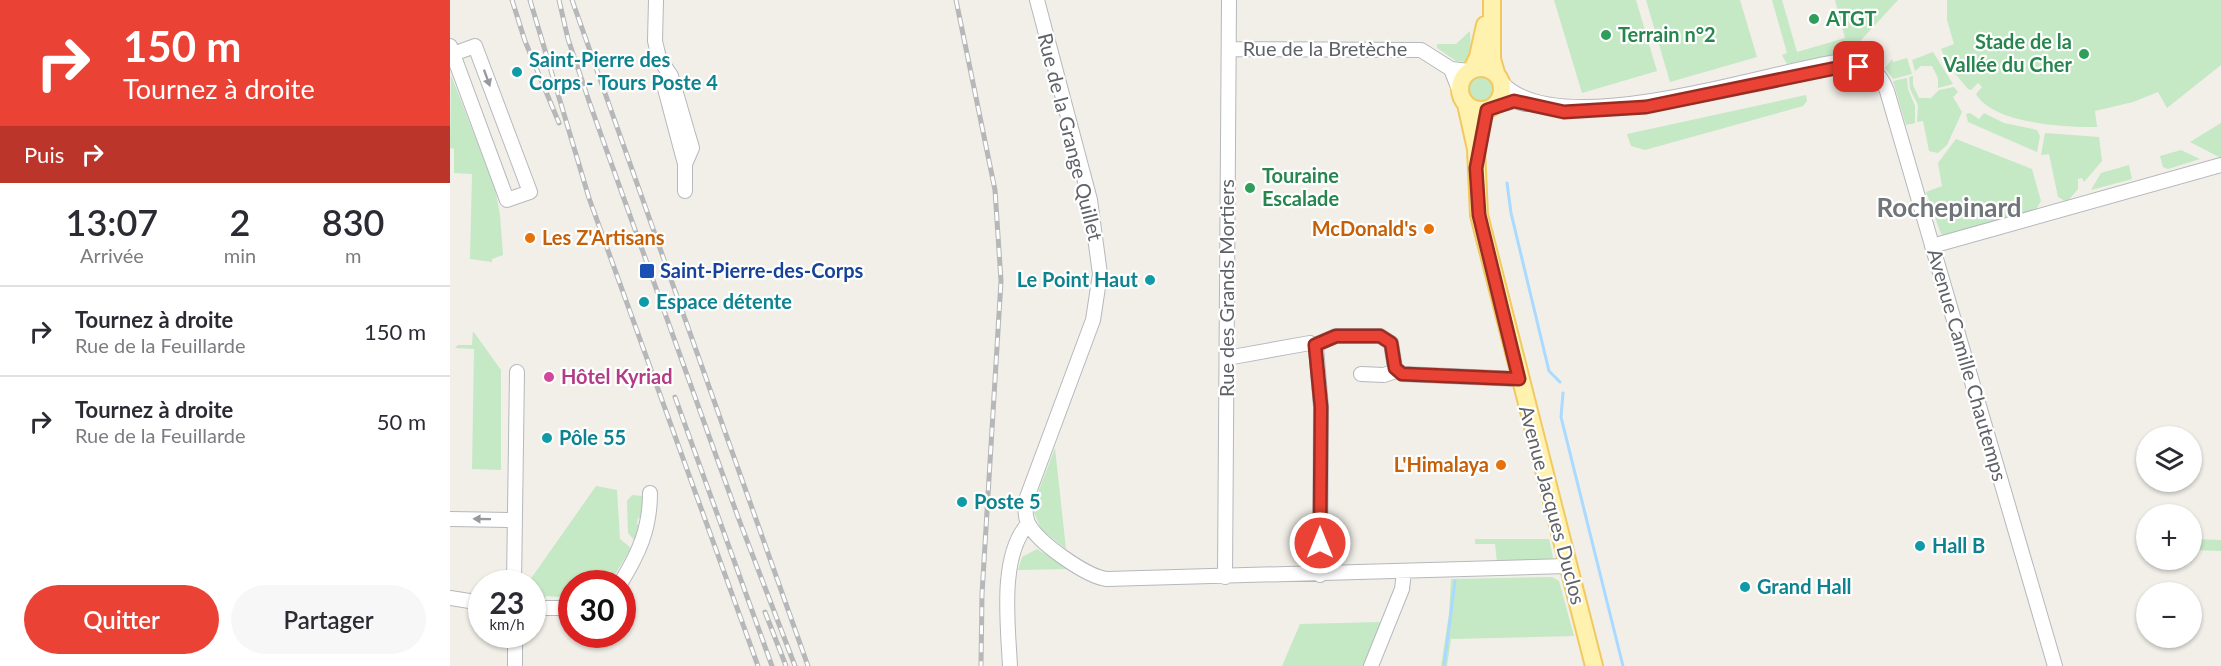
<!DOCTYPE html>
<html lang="fr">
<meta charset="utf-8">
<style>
:root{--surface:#fff;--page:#f7f7f7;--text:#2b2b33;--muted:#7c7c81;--line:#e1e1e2;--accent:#ea4335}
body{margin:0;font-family:Lato,sans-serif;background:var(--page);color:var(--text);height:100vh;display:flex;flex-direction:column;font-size:22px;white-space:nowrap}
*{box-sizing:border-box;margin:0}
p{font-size:20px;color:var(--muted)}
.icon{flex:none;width:33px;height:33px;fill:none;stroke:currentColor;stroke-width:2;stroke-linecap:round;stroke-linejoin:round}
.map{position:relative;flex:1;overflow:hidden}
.drawer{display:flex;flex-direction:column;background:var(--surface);width:450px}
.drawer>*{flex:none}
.banner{background:#ea4335;color:#fff;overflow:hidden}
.fabs{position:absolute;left:1686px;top:426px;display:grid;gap:12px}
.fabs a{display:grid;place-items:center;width:66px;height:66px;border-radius:50%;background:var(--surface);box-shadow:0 2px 4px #0004;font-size:30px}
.speed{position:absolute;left:18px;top:570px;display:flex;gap:12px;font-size:30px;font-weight:700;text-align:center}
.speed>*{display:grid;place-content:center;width:78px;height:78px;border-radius:50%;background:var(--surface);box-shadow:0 2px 4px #0004;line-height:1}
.speed small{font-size:15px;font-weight:400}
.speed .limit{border:9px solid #d22;background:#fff;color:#111}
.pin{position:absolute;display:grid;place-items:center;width:51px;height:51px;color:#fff;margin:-26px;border-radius:12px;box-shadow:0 3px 9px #0006}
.me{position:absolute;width:66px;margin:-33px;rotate:0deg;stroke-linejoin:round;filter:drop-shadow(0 0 4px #0008)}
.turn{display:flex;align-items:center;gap:21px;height:126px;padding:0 24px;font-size:27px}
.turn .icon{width:78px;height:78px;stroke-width:2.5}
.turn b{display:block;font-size:42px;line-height:51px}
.then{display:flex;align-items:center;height:57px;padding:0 24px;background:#0003;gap:12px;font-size:22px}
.eta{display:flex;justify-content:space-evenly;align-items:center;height:102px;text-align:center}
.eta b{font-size:36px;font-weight:600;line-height:42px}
.action{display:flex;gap:12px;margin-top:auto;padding:12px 24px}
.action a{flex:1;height:69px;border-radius:36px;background:var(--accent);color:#fff;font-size:24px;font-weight:600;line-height:69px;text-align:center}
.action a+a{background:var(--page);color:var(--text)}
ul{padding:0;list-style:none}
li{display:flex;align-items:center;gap:18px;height:90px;padding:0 24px;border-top:2px solid var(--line)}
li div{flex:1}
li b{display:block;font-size:22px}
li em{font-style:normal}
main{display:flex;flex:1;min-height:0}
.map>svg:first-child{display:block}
.green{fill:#c5e8c5}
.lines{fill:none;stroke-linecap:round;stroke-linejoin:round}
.stream{stroke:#aadaff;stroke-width:3}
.minor-casing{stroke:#b5b8bc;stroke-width:16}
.major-casing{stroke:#f2c960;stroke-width:20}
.minor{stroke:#fff;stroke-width:14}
.major{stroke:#fff2af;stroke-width:16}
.rail-casing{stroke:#b6b7b8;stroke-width:5}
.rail{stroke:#fff;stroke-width:3;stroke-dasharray:9;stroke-linecap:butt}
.oneway{fill:#979a9d}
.route-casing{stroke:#982c22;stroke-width:15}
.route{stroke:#ea4335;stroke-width:10}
.leisure-dot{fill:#2e9e5b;stroke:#fff;stroke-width:2}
.culture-dot{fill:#0f9aa8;stroke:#fff;stroke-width:2}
.food-dot{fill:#e8710a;stroke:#fff;stroke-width:2}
.transit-dot{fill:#1a4fb4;stroke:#fff;stroke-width:2}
.hotel-dot{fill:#d1479c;stroke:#fff;stroke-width:2}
.labels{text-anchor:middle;stroke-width:4.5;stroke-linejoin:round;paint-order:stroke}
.leisure-label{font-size:20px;font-weight:bold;fill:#27864d;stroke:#fff;text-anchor:start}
.street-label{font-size:20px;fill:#5f6368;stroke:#fff}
.culture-label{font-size:20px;font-weight:bold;fill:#0d838f;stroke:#fff;text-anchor:start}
.food-label{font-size:20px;font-weight:bold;fill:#c56008;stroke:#fff;text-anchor:end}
.transit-label{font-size:20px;font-weight:bold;fill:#164399;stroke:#fff;text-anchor:start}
.hotel-label{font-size:20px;font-weight:bold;fill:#b23c85;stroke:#fff;text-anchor:start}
.district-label{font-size:26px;font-weight:bold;fill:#70757a;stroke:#fff}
</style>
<main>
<section class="drawer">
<div class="banner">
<div class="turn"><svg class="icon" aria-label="right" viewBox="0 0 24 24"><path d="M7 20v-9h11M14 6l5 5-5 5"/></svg><div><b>150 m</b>Tournez à droite</div></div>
<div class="then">Puis<svg class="icon" aria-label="right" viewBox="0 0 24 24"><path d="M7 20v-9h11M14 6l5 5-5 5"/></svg></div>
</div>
<div class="eta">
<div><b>13:07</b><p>Arrivée</p></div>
<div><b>2</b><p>min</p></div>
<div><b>830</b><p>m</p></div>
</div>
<ul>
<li><svg class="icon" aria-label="right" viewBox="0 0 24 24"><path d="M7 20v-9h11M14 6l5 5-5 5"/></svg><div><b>Tournez à droite</b><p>Rue de la Feuillarde</p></div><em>150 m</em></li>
<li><svg class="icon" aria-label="right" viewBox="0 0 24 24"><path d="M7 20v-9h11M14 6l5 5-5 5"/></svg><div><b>Tournez à droite</b><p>Rue de la Feuillarde</p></div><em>50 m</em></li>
</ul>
<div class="action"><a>Quitter</a><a>Partager</a></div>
</section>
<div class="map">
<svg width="1771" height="666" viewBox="0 0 1771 666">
<rect width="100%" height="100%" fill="#f1efe8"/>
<!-- green -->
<path class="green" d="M1104,0H1186L1207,71L1132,93Z
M1196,0H1290L1307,57L1220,82Z
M1322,0H1332L1347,52L1395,38L1385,0H1448L1401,51L1337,64L1332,55L1337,53Z
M1497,0H1771V65L1717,108L1708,92L1683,102L1645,111L1647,127C1616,127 1543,124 1526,94L1532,87L1528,83L1521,90L1518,89L1498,65L1491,49L1504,44L1497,20Z
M1020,31L1021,53L1016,62L1006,61L987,48V44H1006Z
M1483,52L1503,84L1488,88V78L1482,66H1471L1465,71L1462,60Z
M1457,58L1462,74L1443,79L1435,68L1442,59L1443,62Z
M1,75L45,188L50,215L53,255L42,259V262L20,259L22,174L4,173V149L0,148Z
M1016 90a14 14 0 1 1 28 0a14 14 0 1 1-28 0Z
M1463,76V85L1469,98H1481L1489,90L1504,87L1508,92L1503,97L1512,112L1497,145L1488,153L1479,151L1473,121L1467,122L1468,105L1460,89L1459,77Z
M1457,78L1458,89L1465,106V123L1456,125L1443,81Z
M1356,95L1357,101L1353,106L1195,150L1181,146L1177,134Z
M1520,113L1529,119L1534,113L1554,123L1587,130L1590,136L1587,152L1518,122L1516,114Z
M1771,123V158L1740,142Z
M1595,133L1649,137L1652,161L1634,182L1632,178L1628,179V189L1617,202L1608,197L1599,154L1591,155Z
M1506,139L1582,169L1591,201L1585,211L1497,236L1491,234L1476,192L1492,186L1488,163Z
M1731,150L1750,159L1718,169L1713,167L1710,156Z
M1679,165L1682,179L1641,190L1651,173Z
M23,331L51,370V470L22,469L24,349L5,348L8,345H22Z
M605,448L616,549L591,529L582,508Z
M146,486L167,490L170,539L181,548L160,583L122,584L121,598L96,596L94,599H83L82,584L75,583V578L80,580Z
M182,495L192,496L193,518H188L187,524L190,526L184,540L178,533L177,501Z
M1025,539H1099L1103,557L1100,561L1047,562L1045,544H1025Z
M1742,539L1771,540V551L1742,550Z
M587,549L619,569L568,570L572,557Z
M1102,577L1109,581L1124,636L1001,639L997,666H991L999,614L1001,579Z
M931,622L913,666H832L850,624Z"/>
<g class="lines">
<!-- stream -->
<path class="stream" d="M1057,183L1061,213L1099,371L1110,382
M1113,393L1111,417L1173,666
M994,666L1005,581"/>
<!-- minor casing -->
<g class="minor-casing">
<path id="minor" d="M206,0L205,41L209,58L221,76L242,148L235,164V191
M587,0L640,200L650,274L643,320L576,500C575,508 575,516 578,523C587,542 637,577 657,579L1117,566
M0,46L57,200L80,192L25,46L3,54
M779,49L971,50L1001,69L1019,71
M1001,69L1010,92
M1052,83C1110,145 1322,69 1399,60C1417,59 1431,75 1437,91L1605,666
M214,85L235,164
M1043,107L1064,101L1075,104
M1482,246L1771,165
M865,345L886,336H930L941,343L945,368L952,374L1069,379
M777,358L860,343L866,347L871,407L870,575
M911,374L934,375L946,371
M0,519L64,520
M775,577L779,0
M64,584L67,372
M170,584C189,553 200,529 200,493
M0,598L32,603
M82,608H122
M65,634V666
M560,666C558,625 549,556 578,524
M921,666L952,589L954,572"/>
</g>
<!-- major casing -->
<g class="major-casing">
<path id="major" d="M1042,0V59L1046,73
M1010 89a21 21 0 1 1 42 0a21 21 0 1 1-42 0Z
M1022,69L1028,57L1035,25
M1016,104L1026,149L1029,215L1144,666"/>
</g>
<!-- minor -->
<use href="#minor" class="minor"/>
<!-- major -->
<use href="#major" class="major"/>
<!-- rail casing -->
<g class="rail-casing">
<path id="rail" d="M62,0L75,41L109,123
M80,0L139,198L308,666
M109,0L118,39L140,104L288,517L345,666
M122,0L358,666
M506,0L545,190L551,281L532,594L531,666
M225,397L322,666
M315,612L336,666"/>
</g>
<!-- rail -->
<use href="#rail" class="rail"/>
</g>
<!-- one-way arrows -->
<defs><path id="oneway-solid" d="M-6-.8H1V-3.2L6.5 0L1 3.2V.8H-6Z" transform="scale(1.5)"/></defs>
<g class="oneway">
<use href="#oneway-solid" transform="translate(37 78) rotate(70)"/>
<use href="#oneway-solid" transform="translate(32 519) rotate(-179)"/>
</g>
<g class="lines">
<!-- route casing -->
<g class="route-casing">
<path id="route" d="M870,543L871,407L865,345L886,336H930L941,343L945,368L952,374L1069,379L1029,215L1026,168L1037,110L1064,101L1114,112L1196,107L1391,67H1409"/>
</g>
<!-- route -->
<use href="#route" class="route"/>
</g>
<!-- markers -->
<g class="leisure-dot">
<circle cx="1364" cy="19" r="6"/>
<circle cx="1156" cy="35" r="6"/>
<circle cx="1634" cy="54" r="6"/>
<circle cx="800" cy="188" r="6"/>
</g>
<g class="culture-dot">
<circle cx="67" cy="72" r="6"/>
<circle cx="700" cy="280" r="6"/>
<circle cx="194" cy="302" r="6"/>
<circle cx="97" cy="438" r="6"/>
<circle cx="512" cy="502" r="6"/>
<circle cx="1470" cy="546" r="6"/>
<circle cx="1295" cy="587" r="6"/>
</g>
<g class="food-dot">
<circle cx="979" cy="229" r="6"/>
<circle cx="80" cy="238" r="6"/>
<circle cx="1051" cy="465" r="6"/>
</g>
<rect class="transit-dot" x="189" y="263" width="16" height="16" rx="3"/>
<circle class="hotel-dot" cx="99" cy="377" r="6"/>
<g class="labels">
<!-- leisure labels -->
<g class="leisure-label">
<text x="1376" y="26">ATGT</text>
<text x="1168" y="42">Terrain n°2</text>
<text x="1622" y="49" text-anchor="end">Stade de la<tspan x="1622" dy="23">Vallée du Cher</tspan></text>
<text x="812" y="183">Touraine<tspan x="812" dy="23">Escalade</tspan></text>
</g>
<!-- street labels -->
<g class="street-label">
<text x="875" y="56">Rue de la Bretèche</text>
<text transform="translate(620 137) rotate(76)" y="7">Rue de la Grange Quillet</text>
<text transform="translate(777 288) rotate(-90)" y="7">Rue des Grands Mortiers</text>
<text transform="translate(1517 365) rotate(74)" y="7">Avenue Camille Chautemps</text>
<text transform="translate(1102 505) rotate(75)" y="7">Avenue Jacques Duclos</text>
</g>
<!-- culture labels -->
<g class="culture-label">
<text x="79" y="67">Saint-Pierre des<tspan x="79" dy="23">Corps - Tours Poste 4</tspan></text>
<text x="688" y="287" text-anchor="end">Le Point Haut</text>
<text x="206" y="309">Espace détente</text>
<text x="109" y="445">Pôle 55</text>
<text x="524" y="509">Poste 5</text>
<text x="1482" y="553">Hall B</text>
<text x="1307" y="594">Grand Hall</text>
</g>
<!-- food labels -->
<g class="food-label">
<text x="967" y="236">McDonald's</text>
<text x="92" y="245" text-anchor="start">Les Z'Artisans</text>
<text x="1039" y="472">L'Himalaya</text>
</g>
<!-- transit labels -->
<g class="transit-label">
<text x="210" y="278">Saint-Pierre-des-Corps</text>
</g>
<!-- hotel labels -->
<g class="hotel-label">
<text x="111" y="384">Hôtel Kyriad</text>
</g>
<!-- district labels -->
<g class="district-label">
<text x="1499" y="217">Rochepinard</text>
</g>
</g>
</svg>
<div class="fabs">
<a><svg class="icon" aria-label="layers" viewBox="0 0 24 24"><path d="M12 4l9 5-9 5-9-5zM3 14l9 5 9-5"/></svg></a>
<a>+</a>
<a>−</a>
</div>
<div class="speed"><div>23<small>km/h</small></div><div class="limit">30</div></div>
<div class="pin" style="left:1409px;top:67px;background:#d93025"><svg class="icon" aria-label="arrive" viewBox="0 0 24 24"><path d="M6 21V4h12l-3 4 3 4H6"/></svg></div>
<svg class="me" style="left:870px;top:543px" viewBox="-20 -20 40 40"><circle r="17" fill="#ea4335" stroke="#fff" stroke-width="3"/><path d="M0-11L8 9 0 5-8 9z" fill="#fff"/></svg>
</div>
</main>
